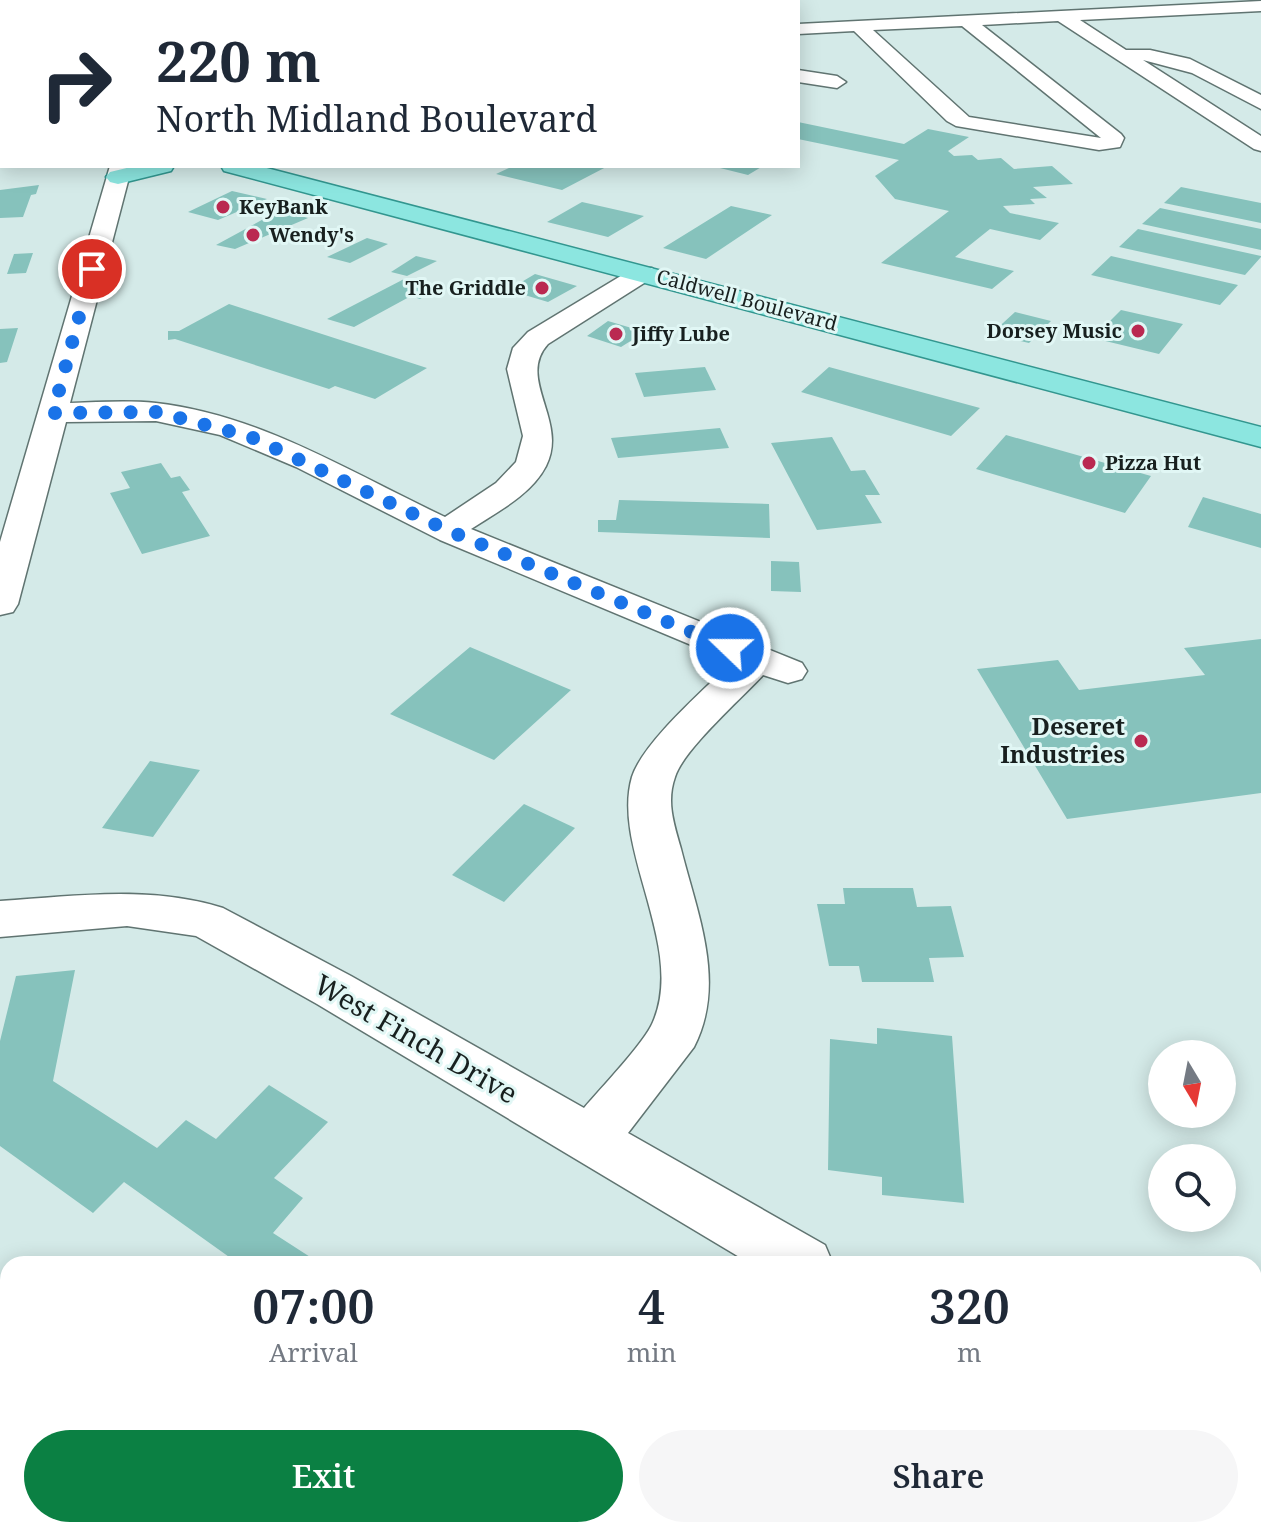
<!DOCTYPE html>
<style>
:root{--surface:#fff;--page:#f6f6f7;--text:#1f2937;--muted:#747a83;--accent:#0b8043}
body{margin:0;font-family:"Noto Serif",serif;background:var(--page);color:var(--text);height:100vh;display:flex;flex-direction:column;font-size:30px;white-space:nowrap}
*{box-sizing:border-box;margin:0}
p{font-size:26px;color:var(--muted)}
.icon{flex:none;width:44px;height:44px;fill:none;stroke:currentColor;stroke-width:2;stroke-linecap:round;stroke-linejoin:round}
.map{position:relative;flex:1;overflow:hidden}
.details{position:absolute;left:0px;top:1256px;width:1262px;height:282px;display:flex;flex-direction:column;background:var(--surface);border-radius:24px 24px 0 0;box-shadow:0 4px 20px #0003}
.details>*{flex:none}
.hud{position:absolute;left:0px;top:0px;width:800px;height:168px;box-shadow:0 4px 20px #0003;background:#fff;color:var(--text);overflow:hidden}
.needle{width:52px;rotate:170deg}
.controls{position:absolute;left:1148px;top:1040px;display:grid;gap:16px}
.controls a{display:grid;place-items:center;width:88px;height:88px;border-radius:50%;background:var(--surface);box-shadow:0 4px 20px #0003;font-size:40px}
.pin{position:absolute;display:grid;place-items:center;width:68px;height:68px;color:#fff;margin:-34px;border:4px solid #fff;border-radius:50%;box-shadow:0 2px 8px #0007}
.me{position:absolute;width:88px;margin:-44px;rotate:292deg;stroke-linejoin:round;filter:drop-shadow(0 0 6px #0008)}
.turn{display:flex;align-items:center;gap:28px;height:168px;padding:0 24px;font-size:36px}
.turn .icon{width:104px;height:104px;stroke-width:2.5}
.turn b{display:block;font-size:56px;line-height:68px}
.eta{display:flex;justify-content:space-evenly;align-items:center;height:136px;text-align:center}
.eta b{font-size:48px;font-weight:600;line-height:56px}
.button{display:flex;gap:16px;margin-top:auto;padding:16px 24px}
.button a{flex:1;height:92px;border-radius:48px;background:var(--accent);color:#fff;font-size:32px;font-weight:600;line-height:92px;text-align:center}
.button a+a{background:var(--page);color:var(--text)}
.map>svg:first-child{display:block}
.building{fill:#86c2bc}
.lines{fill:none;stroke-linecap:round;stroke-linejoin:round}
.minor-casing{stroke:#607471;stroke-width:3}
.major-casing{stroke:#32968f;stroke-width:3}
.minor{fill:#fff;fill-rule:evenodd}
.major{fill:#8ce6e0;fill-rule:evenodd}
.rail-casing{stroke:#677574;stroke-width:12}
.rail{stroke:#e1f7f5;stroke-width:9;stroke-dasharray:26;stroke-linecap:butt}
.route{stroke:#1a73e8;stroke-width:14;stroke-dasharray:0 25.2}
.poi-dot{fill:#ba2951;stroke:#e1f7f5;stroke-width:3}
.labels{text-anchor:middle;stroke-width:6;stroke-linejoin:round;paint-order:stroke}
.far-poi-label{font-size:20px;font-weight:bold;fill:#18201f;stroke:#e1f7f5;text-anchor:start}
.far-street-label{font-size:20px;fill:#18201f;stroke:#e1f7f5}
.poi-label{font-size:24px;font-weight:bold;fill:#18201f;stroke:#e1f7f5;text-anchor:end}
.near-street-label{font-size:28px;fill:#18201f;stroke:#e1f7f5}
</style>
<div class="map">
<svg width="1261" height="1537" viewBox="0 0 1261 1537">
<rect width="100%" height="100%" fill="#d4eae8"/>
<!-- building -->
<path class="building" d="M798,122L904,144L928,129L969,137L948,151L954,156L972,155L978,160L1001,158L1014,169L1052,166L1073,184L1033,187L1047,198L1030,199L1035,204L1003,206L1010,213L1059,223L1040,240L990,229L955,257L1014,271L992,289L881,263L949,211L895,199L875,176L899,160L798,139Z
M513,166H608L562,190L496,174Z
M712,166H763L748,175Z
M39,185L36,194L31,195L23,217L0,218V190Z
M1181,187L1261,203V223L1164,203Z
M232,191L267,199L218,220L188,212Z
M582,202L644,216L608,237L547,222Z
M731,206L772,215L706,259L663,248Z
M1160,208L1261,229V250L1142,224Z
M280,210L308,218L235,249L216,245Z
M1138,229L1261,256V257L1245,275L1119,247Z
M367,238L388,244L350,263L327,257Z
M33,253L26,273L7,274L14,254Z
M416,256L437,261L407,276L391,272Z
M1111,256L1238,285L1220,305L1091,275Z
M535,274L577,286L548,302L508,290Z
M406,278L441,287L420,299L411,296L354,327L327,319Z
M229,304L427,368L375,399L335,386L329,389L175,339L168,340V331H179Z
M1121,310L1183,324L1159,354L1093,338Z
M1015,312L1051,321L1029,343L991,334Z
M608,321L645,332L621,347L587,336Z
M18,328L7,362L0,363V329Z
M705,367L716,390L644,397L635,373Z
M829,367L980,408L951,436L801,392Z
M720,428L729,448L618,458L611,438Z
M1006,435L1151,476L1125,513L976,469Z
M832,437L851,471L865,470L880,495H865L882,523L817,530L771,443Z
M161,463L171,478L180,476L190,490L182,492L210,536L142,554L110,493L130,488L121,472Z
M1203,497L1261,514V548L1188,527Z
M619,500L769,504L770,538L598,532V520H616Z
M771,561L799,562L801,592L771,591Z
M1261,639V793L1067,819L977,669L1058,660L1079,690L1205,675L1184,648Z
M470,647L571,690L494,760L390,714Z
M150,761L200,770L153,837L102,828Z
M524,804L575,828L504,902L452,875Z
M843,888H913L917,907L951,906L964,957L929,958L934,982H862L859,966H829L817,904H845Z
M75,970L53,1081L157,1148L186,1120L216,1139L269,1085L328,1122L274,1178L303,1198L273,1233L321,1264H239L124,1182L93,1213L0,1146V1041L16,976Z
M877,1028L952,1036L964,1203L882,1195V1177L828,1170L830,1039L877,1044Z
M617,1530H777L773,1537H627Z"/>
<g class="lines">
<!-- minor casing -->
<g class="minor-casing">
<path id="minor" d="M394,0H418L419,2H395Z
M536,0H593L594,2H535Z
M704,0H720L721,2H705Z
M1261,1V11L1080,20L1126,50H1150L1190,59L1261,95V109L1192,73L1143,60L1261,136V151L1254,149L1058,21L982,25L1121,134L1124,138L1120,147L1099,150L956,126L947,121L854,31L798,34V24ZM962,26L1101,138L969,117L873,30Z
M798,70L837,76L846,82L837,88L798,82Z
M2,75V87L0,88V76Z
M110,166H132L70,403C99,402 128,400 156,403C261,415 351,473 445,517L496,483L516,462L523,436L507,369L513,348L528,332L634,268H652L656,273L652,278L548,344C516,379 569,421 546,466C531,495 497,512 471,529L802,663L807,671L802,679L788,683L763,675C742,698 683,750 675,777C666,802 674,824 681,849C697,913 727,983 694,1047L628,1133L825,1245L833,1264H751L317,1004L196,936L127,926L0,937V901C75,896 150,885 223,908L351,976L584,1108C600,1089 645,1042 653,1022C686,946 611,849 632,777C643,742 705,689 732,662L440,540L296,467L220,435L156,421L66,422L18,604L13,612L0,615V542Z"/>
</g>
<!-- major casing -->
<g class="major-casing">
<path id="major" d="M159,0H177V2H159Z
M0,97H2V109H0Z
M135,166H174L171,171L118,184L110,182L106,177L110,172Z
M221,166H259L1261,427V447L224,171Z"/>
</g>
<!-- minor -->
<use href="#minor" class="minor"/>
<!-- major -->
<use href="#major" class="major"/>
<!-- rail casing -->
<g class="rail-casing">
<path id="rail" d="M0,1499L8,1506
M35,1530L43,1537"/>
</g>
<!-- rail -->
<use href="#rail" class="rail"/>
</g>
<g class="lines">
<!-- route -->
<path class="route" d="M92,269L53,413L157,412L251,437L447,530L730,648"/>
</g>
<!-- markers -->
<g class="poi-dot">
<circle cx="223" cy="207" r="8"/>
<circle cx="253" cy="235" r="8"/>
<circle cx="542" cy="288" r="8"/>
<circle cx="1138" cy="331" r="8"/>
<circle cx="616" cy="334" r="8"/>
<circle cx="1089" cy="463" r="8"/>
<circle cx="1141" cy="741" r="8"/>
</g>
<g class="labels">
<!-- far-poi labels -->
<g class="far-poi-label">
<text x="239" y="214">KeyBank</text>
<text x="269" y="242">Wendy's</text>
<text x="526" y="295" text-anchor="end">The Griddle</text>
<text x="1122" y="338" text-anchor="end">Dorsey Music</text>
<text x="632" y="341">Jiffy Lube</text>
<text x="1105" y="470">Pizza Hut</text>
</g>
<!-- far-street labels -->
<g class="far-street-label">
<text transform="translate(747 300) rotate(15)" y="7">Caldwell Boulevard</text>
</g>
<!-- poi labels -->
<g class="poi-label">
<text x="1125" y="735">Deseret<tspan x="1125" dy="28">Industries</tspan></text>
</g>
<!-- near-street labels -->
<g class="near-street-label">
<text transform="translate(416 1039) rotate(30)" y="10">West Finch Drive</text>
</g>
</g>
</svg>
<div class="controls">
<a><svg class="needle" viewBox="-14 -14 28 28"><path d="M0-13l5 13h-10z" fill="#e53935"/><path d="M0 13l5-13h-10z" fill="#747a83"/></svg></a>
<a><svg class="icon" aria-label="search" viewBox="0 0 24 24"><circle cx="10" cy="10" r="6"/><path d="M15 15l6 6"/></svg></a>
</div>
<div class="pin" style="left:92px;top:269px;background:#d93025"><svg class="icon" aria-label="arrive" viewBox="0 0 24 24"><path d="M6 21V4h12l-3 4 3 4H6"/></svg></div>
<svg class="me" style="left:730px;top:648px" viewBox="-20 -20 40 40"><circle r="17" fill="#1a73e8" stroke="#fff" stroke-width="3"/><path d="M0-11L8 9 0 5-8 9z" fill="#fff"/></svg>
<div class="hud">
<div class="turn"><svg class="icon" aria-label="right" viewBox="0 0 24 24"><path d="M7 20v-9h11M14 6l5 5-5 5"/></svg><div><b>220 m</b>North Midland Boulevard</div></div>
</div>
<section class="details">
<div class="eta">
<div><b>07:00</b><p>Arrival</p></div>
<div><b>4</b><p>min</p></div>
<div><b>320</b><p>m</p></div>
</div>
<div class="button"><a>Exit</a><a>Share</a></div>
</section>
</div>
